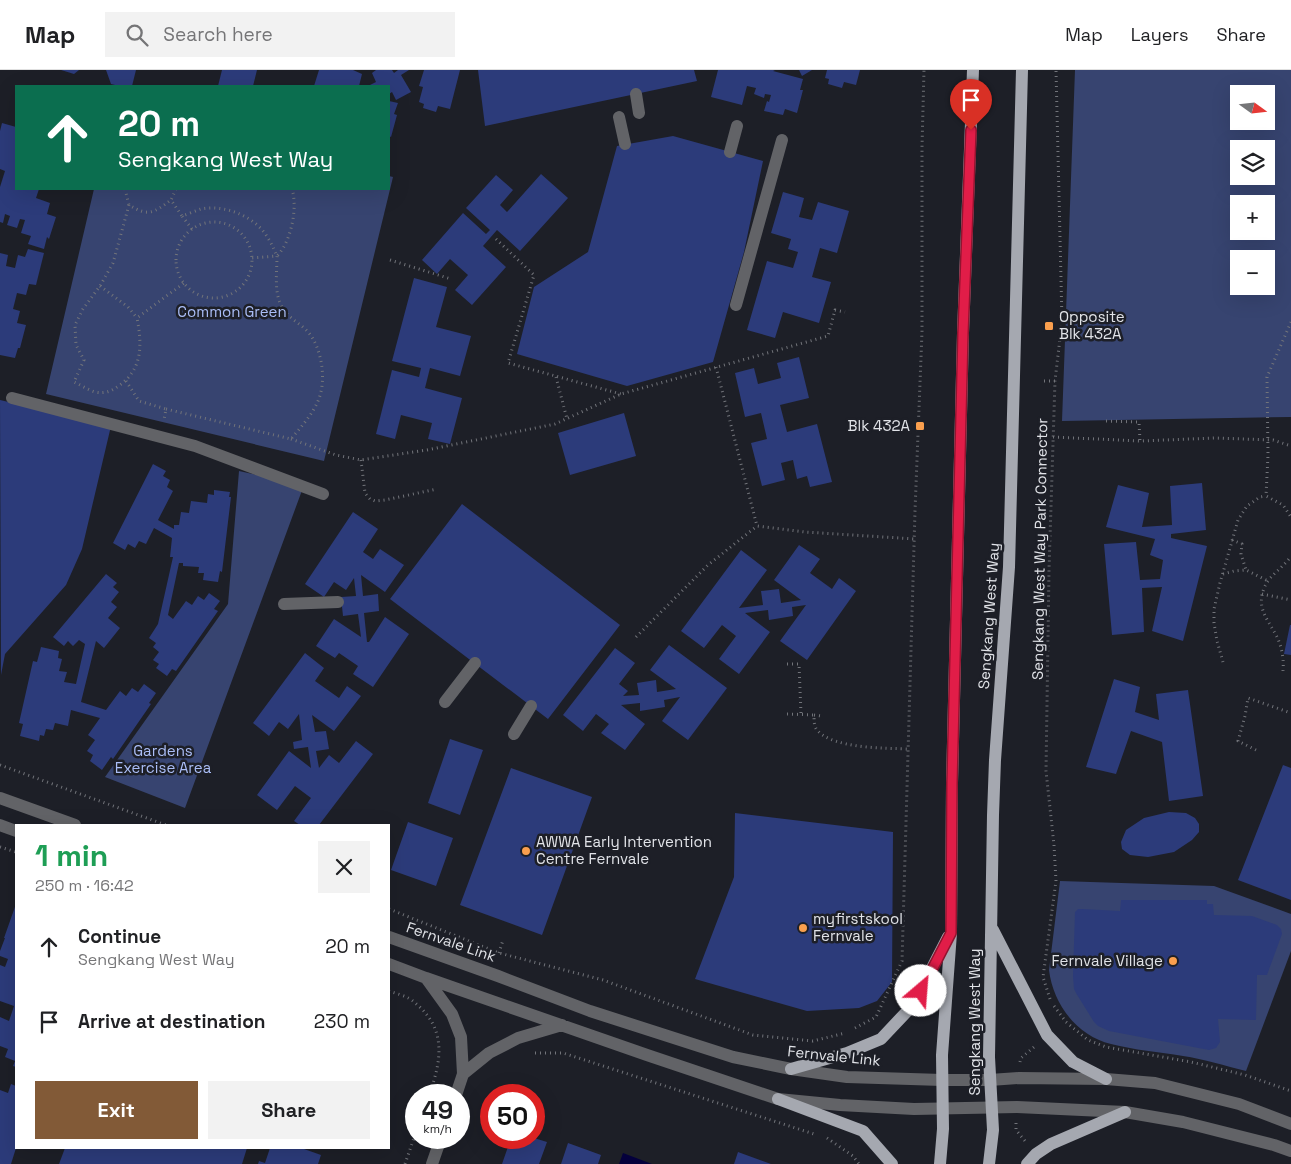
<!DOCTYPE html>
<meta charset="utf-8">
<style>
:root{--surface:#fff;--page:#f2f2f2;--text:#202124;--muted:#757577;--line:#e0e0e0;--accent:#825a37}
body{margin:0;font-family:"Space Grotesk",sans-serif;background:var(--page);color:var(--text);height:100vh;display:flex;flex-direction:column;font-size:19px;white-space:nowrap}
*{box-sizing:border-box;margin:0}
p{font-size:16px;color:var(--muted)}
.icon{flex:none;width:28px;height:28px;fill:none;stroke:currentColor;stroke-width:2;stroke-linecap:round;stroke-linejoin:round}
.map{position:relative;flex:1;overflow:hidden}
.sheet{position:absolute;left:15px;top:754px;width:375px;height:325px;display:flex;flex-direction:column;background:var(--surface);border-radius:0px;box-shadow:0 5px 20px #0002}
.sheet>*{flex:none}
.hud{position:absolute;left:15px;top:15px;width:375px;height:105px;border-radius:0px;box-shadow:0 5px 20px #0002;background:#0b6e4f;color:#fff;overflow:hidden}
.needle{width:32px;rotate:105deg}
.buttons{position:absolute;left:1230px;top:15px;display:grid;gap:10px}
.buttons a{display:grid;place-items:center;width:45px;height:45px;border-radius:0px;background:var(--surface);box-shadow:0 5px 20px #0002;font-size:25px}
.speed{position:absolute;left:405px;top:1014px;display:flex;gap:10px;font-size:25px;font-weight:700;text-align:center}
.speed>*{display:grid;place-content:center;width:65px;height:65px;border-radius:50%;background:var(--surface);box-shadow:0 5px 20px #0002;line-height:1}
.speed small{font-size:12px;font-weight:400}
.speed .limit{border:8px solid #d22;background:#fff;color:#111}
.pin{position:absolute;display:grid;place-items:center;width:42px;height:42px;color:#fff;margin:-51px -21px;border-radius:50% 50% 50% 0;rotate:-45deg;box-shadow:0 0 5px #0007}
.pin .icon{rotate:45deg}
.me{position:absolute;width:55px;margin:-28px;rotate:27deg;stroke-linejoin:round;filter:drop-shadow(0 0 4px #0008)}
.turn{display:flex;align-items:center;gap:18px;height:105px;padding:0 20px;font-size:22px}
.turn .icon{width:65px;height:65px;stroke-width:2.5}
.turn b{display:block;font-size:35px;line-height:42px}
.round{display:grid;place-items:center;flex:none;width:52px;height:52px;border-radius:0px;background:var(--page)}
.summary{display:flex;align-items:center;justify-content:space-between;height:85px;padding:0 20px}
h1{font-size:30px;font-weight:800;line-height:38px;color:#1e9e55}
.primary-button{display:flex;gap:10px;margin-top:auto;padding:10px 20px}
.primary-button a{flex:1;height:58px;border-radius:0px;background:var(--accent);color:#fff;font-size:20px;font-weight:800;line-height:58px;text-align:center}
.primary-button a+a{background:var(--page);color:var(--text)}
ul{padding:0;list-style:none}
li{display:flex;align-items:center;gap:15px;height:75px;padding:0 20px}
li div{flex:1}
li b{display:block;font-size:19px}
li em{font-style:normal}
header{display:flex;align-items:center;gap:30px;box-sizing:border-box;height:70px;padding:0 25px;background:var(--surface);border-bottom:1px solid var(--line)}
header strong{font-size:24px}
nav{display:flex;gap:28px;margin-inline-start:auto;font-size:18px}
.search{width:350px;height:45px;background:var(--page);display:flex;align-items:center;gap:12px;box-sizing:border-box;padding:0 18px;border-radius:0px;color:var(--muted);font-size:19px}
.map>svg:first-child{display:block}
.green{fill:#374470;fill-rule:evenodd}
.water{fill:#04003c}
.building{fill:#2c3b7a}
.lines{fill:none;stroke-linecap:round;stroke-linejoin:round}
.path{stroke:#72747a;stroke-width:3;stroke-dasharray:1 4;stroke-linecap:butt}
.minor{stroke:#626367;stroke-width:12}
.major{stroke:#a5a8b0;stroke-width:12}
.route-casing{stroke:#92132f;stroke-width:12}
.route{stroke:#e11d48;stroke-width:9}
.poi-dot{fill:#fa9f4e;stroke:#1d1f27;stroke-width:2}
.labels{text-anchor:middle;stroke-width:5;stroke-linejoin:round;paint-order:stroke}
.park-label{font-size:15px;fill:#abbef7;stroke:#1d1f27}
.poi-label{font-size:15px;fill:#e1e3e8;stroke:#1d1f27;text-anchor:start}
.street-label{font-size:15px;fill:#e1e3e8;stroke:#1d1f27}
</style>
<header>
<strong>Map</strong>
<div class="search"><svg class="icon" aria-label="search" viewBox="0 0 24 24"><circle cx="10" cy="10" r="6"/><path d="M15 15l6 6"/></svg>Search here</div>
<nav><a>Map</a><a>Layers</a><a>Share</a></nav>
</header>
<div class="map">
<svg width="1291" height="1094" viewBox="0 0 1291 1094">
<rect width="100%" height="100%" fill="#1d1f27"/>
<!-- green -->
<path class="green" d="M1075,0H1291V347L1062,351ZM1239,24H1266V51H1239ZM1239,79H1266V106H1239ZM1239,134H1266V161H1239ZM1239,189H1266V216H1239Z
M389,106L393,107L324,391L46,324L94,119H389Z
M239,401L304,415L185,738L105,707L228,534Z
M1060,811L1214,816L1291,844V881L1246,1001C1225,996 1204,989 1183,986C1159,982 1134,980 1111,974C1077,966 1053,934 1049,900Z"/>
<!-- water -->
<path class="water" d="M623,1083L652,1094H619Z"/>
<!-- building -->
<path class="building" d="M61,0H79L74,4Z
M106,0H136L132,16H119L111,14Z
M222,0H257L253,16H218Z
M319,0H353L362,4L359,16H314Z
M376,0H392L394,3L398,0H409L401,5L411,22L396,30L392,22L389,24V16H368L376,12L372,3Z
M424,0H460L450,39L438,36L436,42L423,38L424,34L419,32L423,17L419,16Z
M478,0H694L697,11L485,56Z
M718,0H775L773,1L803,9L800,20H803L797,43L785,39L783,45L764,41L767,31L769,32L771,25L765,24L764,28L754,24L756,18L747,16L742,35L711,27Z
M799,0H812L802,6Z
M827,0H860L856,15L844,12L842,18L828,14L829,9L825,8Z
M389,31L398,33L394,44L397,45L391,67L389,66Z
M2,53L16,57V119H39L36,128L50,133L47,144L56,147L49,169L47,167L44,179L28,174L31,166L21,163L25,150L20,149L17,158L7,155L10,146L5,144L3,153L0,152V117L5,101L0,99V61Z
M673,66L763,91L744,182L713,292L627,316L517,284L534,217L588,182L617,76Z
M541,104L568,128L520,181L497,160L483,176L506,197L472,235L455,220L468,205L450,189L437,204L422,190L463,143L486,164L490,160L466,138L496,105L513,120L500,135L507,142Z
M783,122L804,128L799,147L812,150L818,132L849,141L837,183L820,178L812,207L831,212L819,253L783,242L775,268L747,260L767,191L793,198L798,182L788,179L791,169L771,163Z
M28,179L44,183L36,215L29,214L26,225L17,223L13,239L20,241L17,253L26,255L20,278H18L15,288L0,285V183L8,185L6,196L15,198L18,185L25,187Z
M414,208L447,217L436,257L471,266L460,306L430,298L425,318L462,328L450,374L428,369L432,353L401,345L395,369L376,364L392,300L419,307L421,298L392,291Z
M799,287L809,328L780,335L787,362L817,354L832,412L810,417L807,406L797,409L793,390L781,393L785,410L762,416L751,373L767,369L761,343L745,347L735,303L754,298L758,314L781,308L777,293Z
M0,330L111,356L82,479L66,515L5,584L1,605Z
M624,343L636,386L570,405L558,363Z
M153,394L166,401L163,406L170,410L167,417L173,421L158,450L174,459V455H179L181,442L189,443L191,431L207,433L208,424L214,425V420L230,422L229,427H231L222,502L220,501L218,512L203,510L204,503H198L199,497L183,496V493H179L168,545L173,549L186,531L192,535L198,526L204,530L209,523L220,531L214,539L218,541L176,601L172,599L167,606L156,598L159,594L153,590L159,582L153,577L156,573L149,568L158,554L173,487H170L172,468L154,458L146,474L139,471L135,478L128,474L125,480L113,473Z
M1202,413L1206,460L1171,464V468L1207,476L1183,571L1152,561L1162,517L1142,518L1144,562L1112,565L1104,474L1136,472L1140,510L1160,509L1163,490L1150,485L1155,469L1106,457L1118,415L1149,423L1142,457L1172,455L1170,416Z
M462,434L620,555L548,649L390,529Z
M353,442L378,459L363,482L373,489L380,479L404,495L385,522L361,505L363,526L378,524L379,541L364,543L367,572H369L385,547L409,564L373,617L353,604L358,596L339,583L335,588L316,576L334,549L361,567L358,544L343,546L341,527L356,526L354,508L346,520L334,512L324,527L305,514Z
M799,475L820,489L810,503L832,519L839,508L856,521L807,590L780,571L806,535L792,537L793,546L769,550L768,540L745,543L770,562L739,604L719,589L736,566L722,555L704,578L681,561L741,480L767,500L739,538L763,535L761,521L779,519L781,533L801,530L774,510Z
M106,504L117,513L113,517L119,522L111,532L117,537L108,548L120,558L104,578L96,571L81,632L106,640L120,621L126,626L132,618L138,622L144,614L156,623L149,633L151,634L113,689L111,687L102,700L90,691L93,685L87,681L95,670L88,665L100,648L71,640L68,656L55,653L53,660L46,659L44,666L40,665L39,671L20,666L23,654L19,653L33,591L37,592L41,577L59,581L58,588L62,589L59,601L67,602L64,612L76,614L85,574L79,570L73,576L68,571L64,576L53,567Z
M1290,555H1291V585L1284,584Z
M669,575L727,618L688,670L662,651L680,627L664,630L665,637L640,641V633L621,635L645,654L625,680L601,663L609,654L596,644L583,661L563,645L615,578L635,593L619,614L628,621L623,626L639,625L637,613L656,610L657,622L676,619L650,600Z
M305,583L324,598L315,611L339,628L347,616L361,626L334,661L312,645L315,662L326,661L329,679L316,681L319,698L329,685L339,693L356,671L373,684L319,755H300L294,751L311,728L295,716L277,740L257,725L289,681L311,698L308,677L294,679L293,672L302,670L299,644L288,659L279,652L269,666L253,653Z
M1114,609L1140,617L1135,642L1159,650L1156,624L1188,620L1203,726L1169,731L1162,672L1131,661L1116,704L1086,697Z
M450,669L483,680L460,745L428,733Z
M1283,695L1291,698V830L1238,810Z
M511,698L592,727L542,865L460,835Z
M1169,742L1186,743L1195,748L1199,754V762L1192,770L1174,782L1148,787L1130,785L1122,779L1121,772L1126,760L1144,748Z
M735,743L893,762L892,912L877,931L859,938L807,941L695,909L734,807Z
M408,752L453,768L436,816L391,800Z
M1121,830H1207V834H1213L1214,845L1252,846L1277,855L1281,859L1282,864L1267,905H1257L1256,950L1218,949L1220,972L1216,978L1209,980L1109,961L1098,956L1094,952L1076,923L1074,919L1073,906L1075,842L1078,839H1082L1120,841Z
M16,834V997L13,996L15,991L5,987L8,979L0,976V947L9,951L14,936L0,931V895L5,897L8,889L0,886V881L5,868H4Z
M11,1014L16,1016V1078L11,1094H0V1020L8,1023Z
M511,1068H534L547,1072L539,1094H502Z
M568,1073L601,1085L598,1094H561Z
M65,1078H247L242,1094H59Z
M270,1078H305L304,1079L321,1085L318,1094H258L259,1091L265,1093Z
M738,1082L771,1094H734Z"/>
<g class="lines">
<!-- path -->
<path class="path" d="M125,119L129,135C149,147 153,143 171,130
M176,119L171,130L182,146
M129,135L113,193L100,216L83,239L75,255L76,275L84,290L74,312C81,315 88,320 95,322C105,324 112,321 120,315C143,298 142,274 137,248L184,213
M176 190a38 38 0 1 1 76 0a38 38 0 1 1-76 0Z
M192,159L182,146C188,144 195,141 201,139C225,134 256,147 268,168C272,174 274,180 277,186C291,172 298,138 292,119
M496,169L534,205L508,293L621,324
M390,190L451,209
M100,216L128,237L137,248
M1291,252L1267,307L1268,385L1266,426L1283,435L1291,447
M716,297L757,456L805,462L915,469
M556,307L567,349
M126,311L139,331L166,339L164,350
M1044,311H1055
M166,339L291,369C301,357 312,345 318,331C327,311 322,278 308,262C299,252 287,248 281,235C274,221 277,202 277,186L251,188
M1106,351L1139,352L1140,371
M1053,367L1140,371L1215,368L1273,370L1291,376
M291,369L336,385L361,390L427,380L555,354L621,324L828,266L835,240L845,242
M361,390L365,423L370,429L375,431L385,430L437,419
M1232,470L1242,474L1241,484L1246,500
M1223,504L1234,501L1246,500L1268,511
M1262,524L1291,530
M636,567L708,495L757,456
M1223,592L1217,571L1214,553V539L1220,513L1238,450L1247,436L1260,427L1266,426
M787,594H799L801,644
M1283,601C1284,590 1282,577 1277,567C1268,549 1255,538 1265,516C1270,505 1284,497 1291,486
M787,644L814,645C814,651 814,656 817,660C833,679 885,678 909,679
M814,645L821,646
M1256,680L1238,671L1245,646L1248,628L1291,643
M0,695L166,755
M0,777L16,782
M389,839L499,883L603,910L753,965L813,971L845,963
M499,883L503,870
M389,921C397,924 408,926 414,932C447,958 442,990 429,1025
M1050,929L1043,907L1056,811L1054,775L1046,701L1049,499L1055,311L1062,251L1056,0
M1054,936L1066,952L1088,970L1106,977L1191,992L1245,1005L1291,1021
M855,958L876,947L902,891L915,441L922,262V77L924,0
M535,983H563L814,1064
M1020,992L1021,988L1034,977
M1016,1053V1060L1025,1071
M459,1064L467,1039
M827,1068L853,1086L859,1094
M405,1094L416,1062"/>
<!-- minor -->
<path class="minor" d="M636,24L639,43
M619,47L625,74
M730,82L737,56
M736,235L782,70
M12,328L195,376L323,424
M284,534L338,532
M445,632L475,593
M514,664L531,636
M0,728L75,755
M0,755L16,761
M389,867L498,906L590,941L733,987L791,999L847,1007L942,1010H990L1019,1008L1106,1009L1155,1013L1239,1034L1291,1054
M389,894L426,908L647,985L778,1029L840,1035L914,1039L1017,1037L1125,1042L1183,1052L1274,1075L1291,1081
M426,908L452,944L461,967L463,1004L456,1025
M463,1004L489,983L518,968L562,955
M432,1094L441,1068"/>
<!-- major -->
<path class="major" d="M993,860L1047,965L1073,992L1106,1009
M791,999L847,983L881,969L913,935L948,867
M778,1029L863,1061L892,1094
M940,1094L943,1059L942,985L951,863L952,713L963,263L973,0
M989,1094L993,1060L989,987L993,745L995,690L1009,497L1022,0
M1027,1094L1036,1084L1051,1074L1125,1042"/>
</g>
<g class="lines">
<!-- route casing -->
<g class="route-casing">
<path id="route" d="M921,921L951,863L952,713L963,263L971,60"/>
</g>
<!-- route -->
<use href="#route" class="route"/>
</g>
<!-- markers -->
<g class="poi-dot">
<rect x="1044" y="251" width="10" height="10" rx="2.5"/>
<rect x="915" y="351" width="10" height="10" rx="2.5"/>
<circle cx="526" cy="781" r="5"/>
<circle cx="803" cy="858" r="5"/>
<circle cx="1173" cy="891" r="5"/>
</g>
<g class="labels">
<!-- park labels -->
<g class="park-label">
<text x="232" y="247">Common Green</text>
<text x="163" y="686">Gardens<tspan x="163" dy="17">Exercise Area</tspan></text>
</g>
<!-- poi labels -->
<g class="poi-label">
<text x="1059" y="252">Opposite<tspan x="1059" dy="17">Blk 432A</tspan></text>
<text x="910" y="361" text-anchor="end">Blk 432A</text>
<text x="536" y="777">AWWA Early Intervention<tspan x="536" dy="17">Centre Fernvale</tspan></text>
<text x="813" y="854">myfirstskool<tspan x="813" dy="17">Fernvale</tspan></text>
<text x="1163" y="896" text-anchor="end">Fernvale Village</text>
</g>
<!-- street labels -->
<g class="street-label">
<text transform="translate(1040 479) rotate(-89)" y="5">Sengkang West Way Park Connector</text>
<text transform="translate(989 546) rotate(-86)" y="5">Sengkang West Way</text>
<text transform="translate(451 872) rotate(19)" y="5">Fernvale Link</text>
<text transform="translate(975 952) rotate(-90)" y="5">Sengkang West Way</text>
<text transform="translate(834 986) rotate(6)" y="5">Fernvale Link</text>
</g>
</g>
</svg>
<div class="buttons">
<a><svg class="needle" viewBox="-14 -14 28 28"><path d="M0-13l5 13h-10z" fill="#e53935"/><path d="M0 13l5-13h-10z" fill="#757577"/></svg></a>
<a><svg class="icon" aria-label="layers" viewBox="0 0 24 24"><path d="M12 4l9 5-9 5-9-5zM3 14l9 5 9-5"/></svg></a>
<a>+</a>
<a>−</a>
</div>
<div class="speed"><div>49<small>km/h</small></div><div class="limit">50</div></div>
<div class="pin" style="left:971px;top:60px;background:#d93025"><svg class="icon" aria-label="arrive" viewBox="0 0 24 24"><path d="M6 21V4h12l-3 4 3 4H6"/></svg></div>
<svg class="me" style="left:921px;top:921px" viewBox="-20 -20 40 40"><circle r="19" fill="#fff"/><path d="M0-13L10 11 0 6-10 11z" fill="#e11d48"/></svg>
<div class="hud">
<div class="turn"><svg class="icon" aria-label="ahead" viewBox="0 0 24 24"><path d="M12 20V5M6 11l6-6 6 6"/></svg><div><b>20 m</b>Sengkang West Way</div></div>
</div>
<section class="sheet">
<div class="summary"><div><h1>1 min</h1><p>250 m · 16:42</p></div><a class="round"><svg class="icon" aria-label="close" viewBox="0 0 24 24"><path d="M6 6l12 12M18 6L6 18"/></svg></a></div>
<ul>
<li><svg class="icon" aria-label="ahead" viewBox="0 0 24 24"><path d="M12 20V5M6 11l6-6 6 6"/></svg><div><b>Continue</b><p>Sengkang West Way</p></div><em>20 m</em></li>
<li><svg class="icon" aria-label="arrive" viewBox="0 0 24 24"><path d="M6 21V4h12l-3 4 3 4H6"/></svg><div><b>Arrive at destination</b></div><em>230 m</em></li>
</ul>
<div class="primary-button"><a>Exit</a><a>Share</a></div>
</section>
</div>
